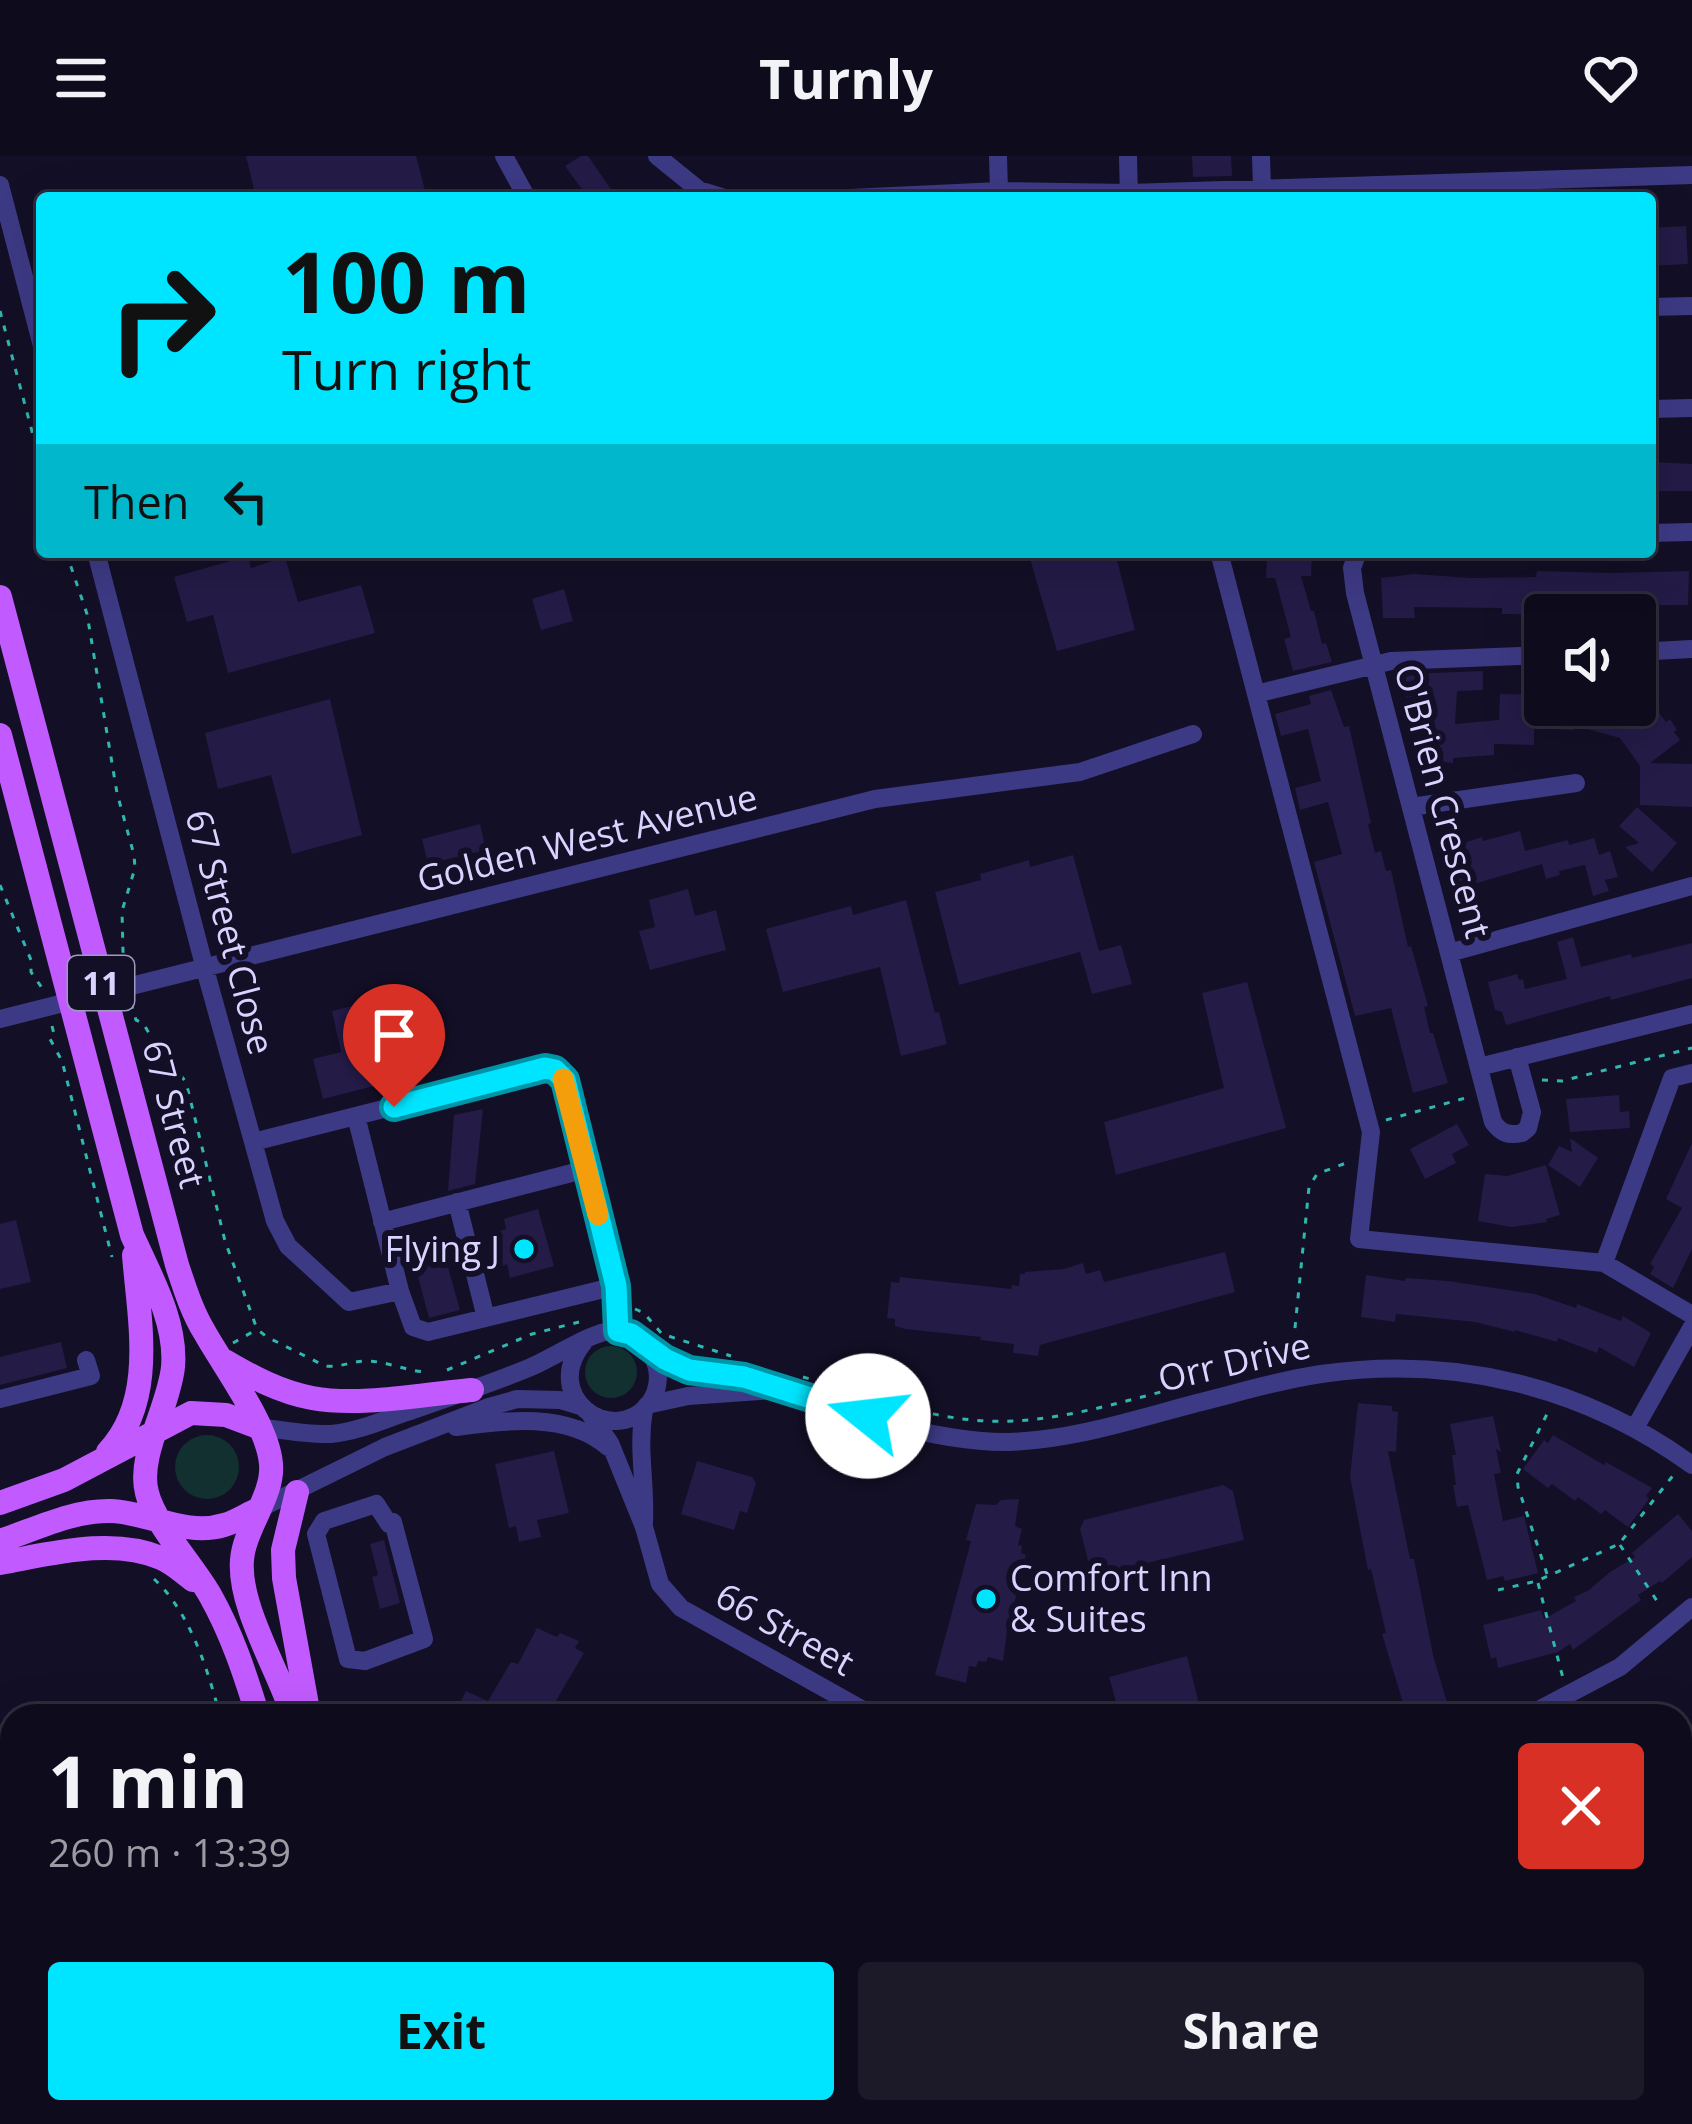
<!DOCTYPE html>
<meta charset="utf-8">
<style>
:root{--surface:#0e0b1c;--page:#1c1929;--text:#f1f3f6;--muted:#9b9ba3;--line:#2e2b3b;--accent:#00e5ff}
body{margin:0;font-family:"Open Sans",sans-serif;background:var(--page);color:var(--text);height:100vh;display:flex;flex-direction:column;font-size:45px;white-space:nowrap}
*{box-sizing:border-box;margin:0}
p{font-size:39px;color:var(--muted)}
.icon{flex:none;width:66px;height:66px;fill:none;stroke:currentColor;stroke-width:2;stroke-linecap:round;stroke-linejoin:round}
.map{position:relative;flex:1;overflow:hidden}
.panel{position:absolute;left:0px;top:1548px;width:1692px;height:420px;display:flex;flex-direction:column;background:var(--surface);border-radius:36px 36px 0 0;box-shadow:0 12px 48px #0002,0 0 0 3px var(--line)}
.panel>*{flex:none}
.top-card{position:absolute;left:36px;top:36px;width:1620px;height:366px;border-radius:12px;box-shadow:0 12px 48px #0002,0 0 0 3px var(--line);background:#00e5ff;color:#111;overflow:hidden}
.fabs{position:absolute;left:1524px;top:438px;display:grid;gap:24px}
.fabs a{display:grid;place-items:center;width:132px;height:132px;border-radius:12px;background:var(--surface);box-shadow:0 12px 48px #0002,0 0 0 3px var(--line);font-size:60px}
.pin{position:absolute;display:grid;place-items:center;width:102px;height:102px;color:#fff;margin:-123px -51px;border-radius:50% 50% 50% 0;rotate:-45deg;box-shadow:0 0 12px #0007}
.pin .icon{rotate:45deg}
.me{position:absolute;width:132px;margin:-66px;rotate:286deg;stroke-linejoin:round;filter:drop-shadow(0 0 9px #0008)}
.turn{display:flex;align-items:center;gap:42px;height:252px;padding:0 48px;font-size:54px}
.turn .icon{width:156px;height:156px;stroke-width:2.5}
.turn b{display:block;font-size:84px;line-height:102px}
.then{display:flex;align-items:center;height:114px;padding:0 48px;background:#0003;gap:24px;font-size:45px}
.round{display:grid;place-items:center;flex:none;width:126px;height:126px;border-radius:12px;background:var(--page)}
.summary{display:flex;align-items:center;justify-content:space-between;height:204px;padding:0 48px}
h1{font-size:72px;font-weight:700;line-height:90px}
.primary-button{display:flex;gap:24px;margin-top:auto;padding:24px 48px}
.primary-button a{flex:1;height:138px;border-radius:12px;background:var(--accent);color:#111;font-size:48px;font-weight:700;line-height:138px;text-align:center}
.primary-button a+a{background:var(--page);color:var(--text)}
header{display:flex;justify-content:space-between;align-items:center;height:156px;padding:0 48px;background:var(--surface);font-size:54px;font-weight:700}
.map>svg:first-child{display:block}
.green{fill:#12302f}
.building{fill:#241b47}
.lines{fill:none;stroke-linecap:round;stroke-linejoin:round}
.path{stroke:#2fb8b0;stroke-width:3;stroke-dasharray:6 9;stroke-linecap:butt}
.minor{stroke:#3d3a85;stroke-width:18}
.major{stroke:#c25bff;stroke-width:24}
.route-casing{stroke:#0095a6;stroke-width:30}
.route{stroke:#00e5ff;stroke-width:21}
.slow{stroke:#f59e0b;stroke-width:21}
.poi-dot{fill:#00e5ff;stroke:#130f26;stroke-width:4.5}
.labels{text-anchor:middle;stroke-width:12;stroke-linejoin:round;paint-order:stroke}
.shield{fill:#130f26;stroke:#9e99be;stroke-width:3}
.shield-label{font-size:33px;font-weight:bold;fill:#d9d4ff}
.street-label{font-size:36px;fill:#d9d4ff;stroke:#130f26}
.poi-label{font-size:36px;fill:#d9d4ff;stroke:#130f26;text-anchor:end}
</style>
<header><svg class="icon" aria-label="menu" viewBox="0 0 24 24"><path d="M4 6h16M4 12h16M4 18h16"/></svg>Turnly<svg class="icon" aria-label="heart" viewBox="0 0 24 24"><path d="M12 20l-8-8c-3-5 5-10 8-4 3-6 11-1 8 4z"/></svg></header>
<div class="map">
<svg width="1692" height="1968" viewBox="0 0 1692 1968">
<rect width="100%" height="100%" fill="#130f26"/>
<!-- green -->
<path class="green" d="M585 1216a26 26 0 1 1 52 0a26 26 0 1 1-52 0Z
M175 1311a32 32 0 1 1 64 0a32 32 0 1 1-64 0Z"/>
<!-- building -->
<path class="building" d="M246,0H416L427,42H256Z
M581,0H588L617,42H588L565,10Z
M1192,0H1231L1232,20L1193,21Z
M1686,70L1688,108L1650,110V72Z
M1653,306L1692,308V335H1653Z
M1028,396H1115L1135,474L1057,495Z
M248,400L251,412L285,401L298,446L361,429L375,477L228,517L213,459L187,466L174,421Z
M1267,400H1312L1311,420H1301L1311,455H1314L1322,488L1326,487L1332,506L1293,515L1284,483L1291,481L1275,422H1266Z
M1537,415L1611,417L1689,415L1688,449H1659V445L1568,447L1567,459L1502,458V452L1414,451L1415,462H1383L1381,422L1414,418L1471,422L1536,421Z
M564,433L573,465L541,474L532,443Z
M1639,509L1655,518L1643,536L1666,566L1670,563L1677,574L1674,576L1680,584L1650,607L1692,608V651L1640,649V610L1620,582L1573,569V574L1534,572V589L1494,588V599L1453,602V607L1428,605L1429,589H1418L1421,541H1406V518L1483,515V534L1457,535L1455,568L1499,564L1500,538L1545,539V549H1635V515Z
M1331,534L1344,571L1349,570L1371,667L1368,668L1375,697L1381,695L1386,715L1391,714L1408,791L1411,790L1428,850L1424,851L1430,877H1433L1448,927L1413,937L1391,852L1355,860L1314,706L1342,698L1328,646L1300,654L1295,632L1321,625L1308,573L1281,580L1275,558L1311,548L1309,540Z
M330,543L362,679L292,698L271,619L218,633L205,577Z
M1637,651L1677,687L1652,716L1625,691L1639,687L1619,670Z
M480,668L486,694L428,708L422,683Z
M1520,675L1525,695L1568,684L1569,689L1594,682L1599,699L1610,695L1618,721L1605,724L1609,735L1593,740L1585,709L1559,715L1560,719L1546,723L1542,708L1460,732L1452,701L1463,698L1460,688L1482,681L1483,685Z
M1073,699L1099,795L1121,789L1132,828L1092,838L1080,796L959,829L935,736L981,724L980,718L1029,704L1030,711Z
M688,733L695,760L716,754L726,794L650,814L639,775L655,771L649,744Z
M906,744L935,857L939,856L947,888L901,900L880,811L783,836L766,773L851,750L853,759Z
M1573,781L1581,811L1631,798L1632,802L1692,787V822L1611,844L1610,840L1506,869L1502,856L1495,854L1488,826L1517,818L1519,824L1523,823L1525,833L1567,823L1557,786Z
M1247,826L1286,972L1116,1019L1104,966L1224,932L1202,837Z
M385,842L405,922L323,943L313,903L341,896L332,855Z
M1619,939L1620,956L1629,955L1630,972L1570,976L1566,943Z
M483,953L475,1028L448,1035L454,959Z
M1457,968L1469,989L1452,998L1456,1007L1425,1023L1410,993Z
M1570,982L1598,1002L1580,1031L1548,1009L1559,990L1572,996Z
M1692,987V1093L1673,1132L1650,1118L1654,1111L1650,1108L1682,1052L1666,1043Z
M1546,1009L1560,1059L1546,1063L1547,1066L1511,1071L1478,1065L1485,1018L1507,1020Z
M538,1053L554,1110L510,1122L507,1108L503,1110L494,1077L506,1073L504,1063Z
M16,1064L31,1126L0,1133V1068Z
M441,1086L460,1154L429,1162L411,1094Z
M1225,1096L1235,1136L1040,1189L1038,1200L1013,1197L1014,1188L980,1184L981,1181L905,1173L895,1170V1163L887,1162L891,1126L899,1127L900,1121L1011,1133L1012,1129L1019,1130L1020,1118H1025V1116L1064,1113L1083,1107L1086,1118L1100,1114L1104,1126Z
M1366,1119L1405,1125L1406,1122L1448,1125L1535,1138L1576,1152L1577,1148L1621,1165L1623,1160L1651,1177L1634,1211L1599,1191L1597,1197L1558,1182L1557,1186L1515,1174V1176L1475,1166L1396,1158L1395,1166L1361,1161Z
M61,1186L67,1212L0,1229V1201Z
M1358,1247L1392,1250V1255L1398,1256L1396,1296L1388,1295L1410,1403H1414L1433,1499L1448,1550L1440,1552L1441,1556L1407,1560L1382,1478L1386,1477L1371,1413L1368,1414L1350,1321Z
M1493,1260L1501,1296L1496,1293L1501,1317L1494,1318L1503,1365L1524,1360L1538,1417L1505,1425L1503,1420L1487,1424L1468,1349L1457,1351L1453,1329H1456L1452,1299H1456L1450,1268Z
M1553,1279L1604,1309L1606,1306L1652,1332L1646,1340L1649,1343L1628,1371L1605,1354L1601,1358L1578,1341L1575,1345L1552,1328L1548,1332L1523,1313L1544,1284L1548,1287Z
M554,1295L569,1357L537,1364L541,1381L519,1386L516,1370L509,1372L495,1308Z
M697,1305L752,1321L756,1327L747,1357L740,1355L734,1374L681,1358Z
M1223,1329L1233,1335L1244,1384L1092,1420L1080,1373L1084,1364Z
M1019,1343L1015,1370L1022,1373L1018,1389L1022,1390L1021,1397L1026,1399L1023,1408L1025,1409L1008,1468L1003,1505L988,1501L986,1506L978,1505L976,1511L969,1510L966,1527L935,1519L971,1385L966,1384L976,1348L996,1349L1001,1344Z
M1678,1358L1692,1375V1401L1662,1427L1660,1425L1638,1439L1641,1444L1573,1494L1570,1488L1558,1496L1498,1512L1496,1501L1491,1503L1483,1469L1541,1454L1544,1463L1576,1445L1574,1441L1589,1434L1610,1416L1635,1401L1632,1397Z
M384,1384L400,1447L380,1453L372,1421L378,1419L370,1388Z
M537,1472L557,1481L560,1477L579,1485L575,1492L584,1497L547,1560H454L466,1535L488,1545L511,1506L518,1508Z
M1187,1500L1202,1560H1120L1109,1521Z"/>
<g class="lines">
<!-- path -->
<path class="path" d="M0,155L42,313
M66,396L87,458L117,637L134,699L135,712L122,755L123,796L121,809
M0,729L31,804V816L42,832
M131,847L136,864L143,867L156,889L186,926L225,1085L257,1173L267,1181L325,1210C340,1212 351,1205 366,1205C386,1205 406,1215 426,1216
M52,870L54,878L50,883L62,905L112,1101
M1542,924L1562,925L1692,892
M1386,964L1469,941
M635,1153L644,1157L662,1178L731,1200
M233,1187L256,1174
M1292,1202L1309,1031L1317,1018L1346,1007
M447,1214L532,1178L579,1166
M803,1221C863,1238 924,1262 986,1265C1052,1268 1117,1247 1180,1231
M1620,1389L1661,1451
M1547,1418L1518,1331L1517,1318L1549,1254
M154,1423C190,1456 208,1514 220,1560
M1538,1427L1563,1522
M1498,1434L1537,1425L1619,1388L1675,1317
M331,1956L335,1968"/>
<!-- minor -->
<path class="minor" d="M504,0L527,42
M657,0L699,34L725,42
M998,0L999,35
M1128,0L1129,42
M1261,0L1262,33
M0,29L42,190
M850,42L999,35L1129,37L1692,19
M1650,151L1692,150
M1650,253L1692,252
M1650,377L1692,376
M96,396L205,813L275,1065L288,1090L349,1146L400,1135
M1219,396L1256,538
M1358,396L1352,412L1355,437L1493,966C1501,977 1508,980 1522,977L1528,972L1532,956L1517,901
M1635,496L1692,493
M1545,499L1391,505L1256,538L1371,976L1359,1083L1604,1107L1672,922L1692,917
M1411,651L1576,627
M1449,797L1692,730
M0,863L875,643L1080,616L1193,578
M1479,911L1692,858
M356,960L400,1135L413,1171L428,1176L616,1130
M253,986L545,912L555,914L565,924L616,1130L618,1175
M457,1046L486,1162
M382,1066L587,1013
M1604,1107L1692,1159
M650,1194C663,1202 676,1211 690,1214C711,1219 733,1217 753,1224C827,1251 931,1287 1009,1286C1073,1284 1136,1263 1197,1247C1238,1237 1279,1224 1321,1218C1454,1199 1583,1230 1692,1309
M0,1243L91,1220L86,1204
M647,1249L688,1240L773,1234
M590,1258L610,1287L644,1371L660,1428L681,1452L874,1560
M258,1271C282,1274 307,1279 331,1278C355,1276 379,1266 401,1258C445,1243 488,1229 531,1211C550,1203 588,1179 605,1176C645,1169 674,1217 648,1249C612,1292 539,1240 584,1186
M456,1271C505,1264 568,1256 608,1291
M1635,1272L1692,1171
M259,1353L385,1291L489,1251L517,1243L560,1244L580,1250
M644,1367C646,1326 637,1294 644,1253
M389,1368L376,1348L324,1365L316,1378L348,1503L365,1505L424,1483L393,1366
M1531,1558L1620,1511L1692,1451
M0,1825H12
M264,1956L275,1968
M1053,1956L1074,1968
M1129,1956L1132,1968
M1256,1956L1259,1968"/>
<!-- major -->
<path class="major" d="M0,441L177,1109C185,1133 192,1156 205,1177C224,1211 268,1269 271,1308C274,1339 244,1373 242,1404C238,1450 279,1515 293,1560
M0,579L132,1079C150,1119 177,1166 173,1211C169,1251 137,1300 147,1337C155,1369 193,1409 210,1439C232,1478 245,1518 258,1560
M225,1205C252,1221 280,1236 312,1242C360,1251 423,1238 472,1234
M108,1296C157,1244 139,1164 134,1099
M297,1336L283,1394L284,1422L309,1560
M0,1347L64,1324L191,1257L226,1259L258,1271
M0,1385C36,1373 73,1354 111,1355C148,1356 186,1381 224,1369C236,1366 247,1358 259,1353
M0,1407C50,1398 112,1381 161,1402C173,1407 182,1416 193,1424
M371,1956L375,1968
M407,1956L411,1968"/>
</g>
<g class="lines">
<!-- route casing -->
<g class="route-casing">
<path id="route" d="M394,951L545,912L555,914L565,924L616,1130L618,1175L631,1178L665,1203L689,1214L744,1221L868,1260"/>
</g>
<!-- route -->
<use href="#route" class="route"/>
<!-- slow -->
<path class="slow" d="M563,923L598,1059"/>
</g>
<!-- markers -->
<g class="poi-dot">
<circle cx="524" cy="1093" r="12"/>
<circle cx="986" cy="1443" r="12"/>
</g>
<g class="labels">
<!-- shield labels -->
<rect class="shield" x="68" y="800" width="66" height="54" rx="9"/>
<g class="shield-label">
<text x="101" y="839">11</text>
</g>
<!-- street labels -->
<g class="street-label">
<text transform="translate(1443 645) rotate(75)" y="13">O'Brien Crescent</text>
<text transform="translate(587 682) rotate(-14)" y="13">Golden West Avenue</text>
<text transform="translate(230 776) rotate(75)" y="13">67 Street Close</text>
<text transform="translate(174 958) rotate(75)" y="13">67 Street</text>
<text transform="translate(1234 1206) rotate(-13)" y="13">Orr Drive</text>
<text transform="translate(785 1473) rotate(29)" y="13">66 Street</text>
</g>
<!-- poi labels -->
<g class="poi-label">
<text x="500" y="1106">Flying J</text>
<text x="1010" y="1435" text-anchor="start">Comfort Inn<tspan x="1010" dy="41">&amp; Suites</tspan></text>
</g>
</g>
</svg>
<div class="fabs">
<a><svg class="icon" aria-label="sound" viewBox="0 0 24 24"><path d="M4 9h4l5-4v14l-5-4H4zM17 9q2 3 0 6"/></svg></a>
</div>
<div class="pin" style="left:394px;top:951px;background:#d93025"><svg class="icon" aria-label="arrive" viewBox="0 0 24 24"><path d="M6 21V4h12l-3 4 3 4H6"/></svg></div>
<svg class="me" style="left:868px;top:1260px" viewBox="-20 -20 40 40"><circle r="19" fill="#fff"/><path d="M0-13L10 11 0 6-10 11z" fill="#00e5ff"/></svg>
<div class="top-card">
<div class="turn"><svg class="icon" aria-label="right" viewBox="0 0 24 24"><path d="M7 20v-9h11M14 6l5 5-5 5"/></svg><div><b>100 m</b>Turn right</div></div>
<div class="then">Then<svg class="icon" aria-label="left" viewBox="0 0 24 24"><path d="M17 20v-9H6M10 6l-5 5 5 5"/></svg></div>
</div>
<section class="panel">
<div class="summary"><div><h1>1 min</h1><p>260 m · 13:39</p></div><a class="round" style="background:#d93025;color:#fff"><svg class="icon" aria-label="close" viewBox="0 0 24 24"><path d="M6 6l12 12M18 6L6 18"/></svg></a></div>
<div class="primary-button"><a>Exit</a><a>Share</a></div>
</section>
</div>
